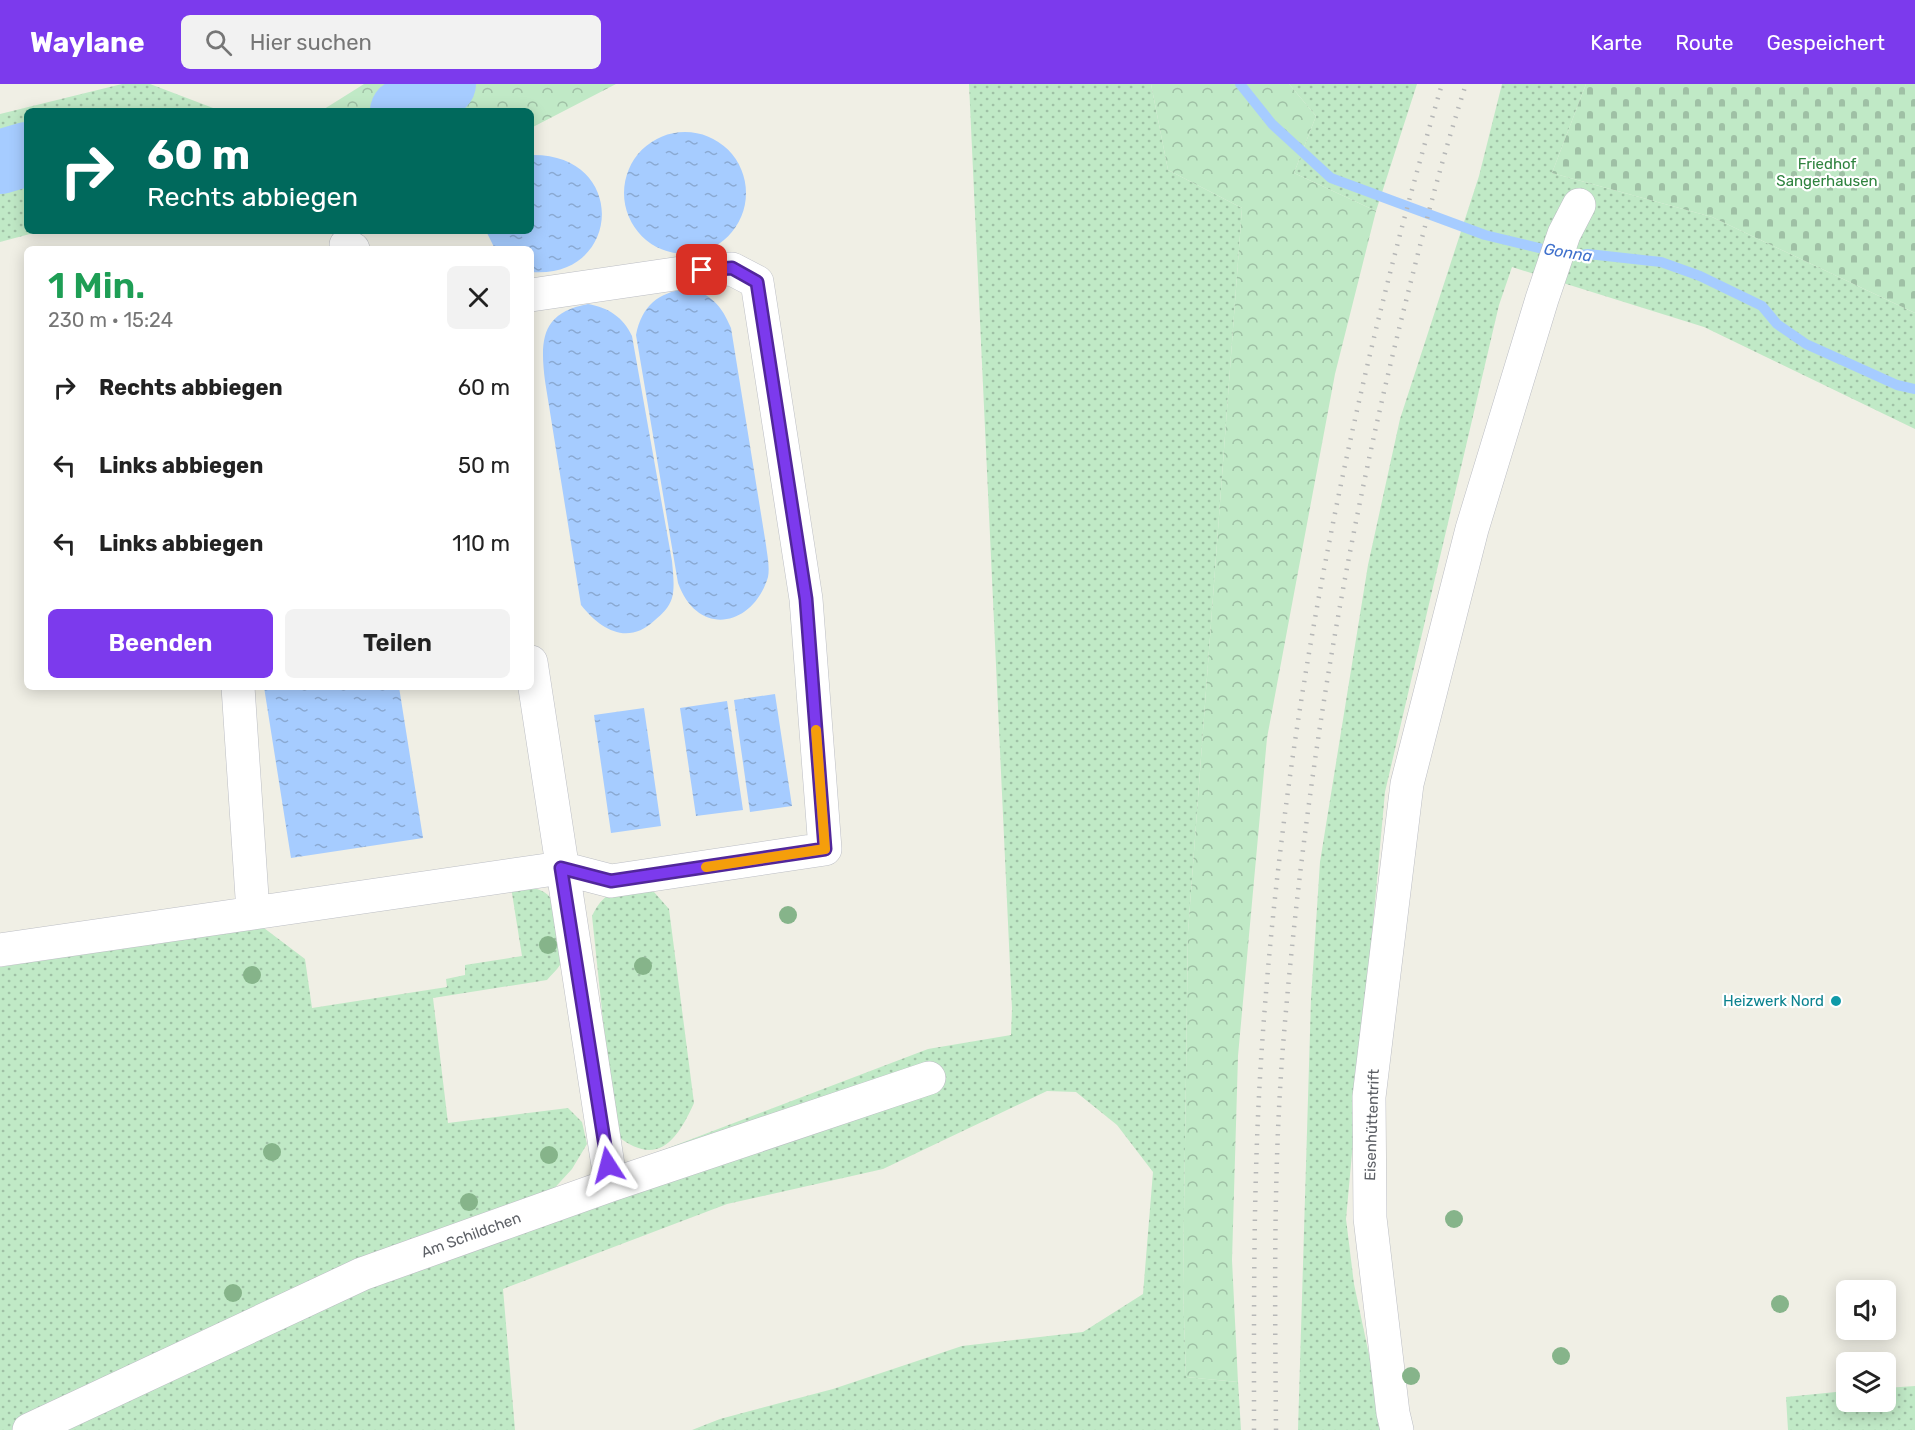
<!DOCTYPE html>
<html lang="de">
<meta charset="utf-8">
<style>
:root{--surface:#fff;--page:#f2f2f2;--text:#222;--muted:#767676;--accent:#7c3aed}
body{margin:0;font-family:Rubik,sans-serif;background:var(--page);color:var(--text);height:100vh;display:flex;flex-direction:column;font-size:22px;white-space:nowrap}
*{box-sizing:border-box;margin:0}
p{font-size:20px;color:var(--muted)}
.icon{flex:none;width:33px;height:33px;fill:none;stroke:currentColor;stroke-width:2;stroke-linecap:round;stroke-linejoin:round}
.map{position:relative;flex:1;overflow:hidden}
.sheet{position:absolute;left:24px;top:162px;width:510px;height:444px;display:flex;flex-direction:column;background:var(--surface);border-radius:9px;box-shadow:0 3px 15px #0003}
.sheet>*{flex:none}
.guide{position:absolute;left:24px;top:24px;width:510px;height:126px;border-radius:9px;box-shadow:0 3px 15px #0003;background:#00695c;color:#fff;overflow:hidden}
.fabs{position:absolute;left:1836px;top:1196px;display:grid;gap:12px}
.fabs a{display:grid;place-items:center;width:60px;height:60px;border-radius:9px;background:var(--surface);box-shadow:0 3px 15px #0003;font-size:30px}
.pin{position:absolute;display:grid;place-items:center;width:51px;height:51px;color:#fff;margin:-26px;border-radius:12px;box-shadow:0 3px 9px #0006}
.me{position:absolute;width:66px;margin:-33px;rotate:351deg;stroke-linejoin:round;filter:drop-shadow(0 0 4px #0008)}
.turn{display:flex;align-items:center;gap:21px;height:126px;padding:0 24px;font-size:27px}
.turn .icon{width:78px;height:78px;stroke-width:2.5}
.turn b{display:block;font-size:42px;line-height:51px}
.round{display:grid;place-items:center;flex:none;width:63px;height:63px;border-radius:9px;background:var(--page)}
.summary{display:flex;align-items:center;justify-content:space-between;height:102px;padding:0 24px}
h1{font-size:36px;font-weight:600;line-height:45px;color:#1e9e55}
.action{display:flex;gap:12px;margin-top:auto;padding:12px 24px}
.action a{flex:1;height:69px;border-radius:9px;background:var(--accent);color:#fff;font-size:24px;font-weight:600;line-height:69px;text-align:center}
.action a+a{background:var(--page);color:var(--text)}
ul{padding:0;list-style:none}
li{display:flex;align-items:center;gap:18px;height:78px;padding:0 24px}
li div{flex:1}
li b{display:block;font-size:22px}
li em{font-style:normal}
header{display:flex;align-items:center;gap:36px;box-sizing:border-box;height:84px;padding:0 30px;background:var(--accent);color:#fff}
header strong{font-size:28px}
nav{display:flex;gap:33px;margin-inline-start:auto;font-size:21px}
.search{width:420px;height:54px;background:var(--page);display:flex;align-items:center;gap:15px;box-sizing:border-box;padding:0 21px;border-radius:9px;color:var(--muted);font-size:22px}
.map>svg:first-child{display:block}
.grass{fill:url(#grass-dots)}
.forest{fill:url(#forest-crowns)}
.cemetery{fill:url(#cemetery-stones)}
.water{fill:url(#water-ripples)}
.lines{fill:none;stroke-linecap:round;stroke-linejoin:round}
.stream{stroke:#a6ccff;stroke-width:10}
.river{stroke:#a6ccff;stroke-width:64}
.minor-casing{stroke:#bcbec4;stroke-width:34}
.minor{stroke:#fff;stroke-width:33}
.rail{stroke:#b6b7b7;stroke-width:4.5;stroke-dasharray:1.5 8;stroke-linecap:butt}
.tree{fill:#86b48a}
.route-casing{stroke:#51269a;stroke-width:15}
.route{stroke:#7c3aed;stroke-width:10}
.slow{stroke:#f59e0b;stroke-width:10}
.culture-dot{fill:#0f9aa8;stroke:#fff;stroke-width:2}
.labels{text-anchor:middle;stroke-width:4.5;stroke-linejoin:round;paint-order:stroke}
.park-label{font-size:15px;fill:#2f833f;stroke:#fff}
.culture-label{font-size:15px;fill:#0d838f;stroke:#fff;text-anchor:end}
.street-label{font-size:15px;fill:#5d6066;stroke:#fff}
.water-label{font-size:16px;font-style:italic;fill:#3f70cc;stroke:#fff}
</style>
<header>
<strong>Waylane</strong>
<div class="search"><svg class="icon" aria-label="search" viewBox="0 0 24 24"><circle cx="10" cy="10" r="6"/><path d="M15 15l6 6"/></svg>Hier suchen</div>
<nav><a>Karte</a><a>Route</a><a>Gespeichert</a></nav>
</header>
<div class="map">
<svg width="1915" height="1346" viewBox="0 0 1915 1346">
<defs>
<pattern id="grass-dots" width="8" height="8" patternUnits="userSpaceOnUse" patternTransform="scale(1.5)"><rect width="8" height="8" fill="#c0e9c6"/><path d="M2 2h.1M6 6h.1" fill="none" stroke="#9fc0a5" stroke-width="1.8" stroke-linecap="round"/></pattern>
<pattern id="forest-crowns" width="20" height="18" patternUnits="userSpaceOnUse" patternTransform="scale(1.5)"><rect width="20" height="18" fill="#c0e9c6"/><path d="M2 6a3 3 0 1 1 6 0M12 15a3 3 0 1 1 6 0" fill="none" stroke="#9fc0a5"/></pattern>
<pattern id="cemetery-stones" width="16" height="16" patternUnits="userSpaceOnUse" patternTransform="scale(1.5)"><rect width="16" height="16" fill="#c0e9c6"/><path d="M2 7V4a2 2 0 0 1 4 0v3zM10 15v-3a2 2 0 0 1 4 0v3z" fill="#9fc0a5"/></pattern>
<pattern id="water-ripples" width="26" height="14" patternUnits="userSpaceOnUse" patternTransform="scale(1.5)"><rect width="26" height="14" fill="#a6ccff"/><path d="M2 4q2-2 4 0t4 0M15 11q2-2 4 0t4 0" fill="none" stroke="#8aa9d2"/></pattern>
</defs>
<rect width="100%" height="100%" fill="#f0efe5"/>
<!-- grass -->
<path class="grass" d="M122,0H150L221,27H27V147H41L0,158V30Z
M969,0H1151L1168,86L1242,124L1188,848L1183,1203L1186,1293L1238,1298L1241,1346H692L720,1335L833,1305L962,1262L1083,1248L1143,1210L1153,1088L1117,1041L1076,1008L1047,1007L883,1085L727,1120L503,1205L515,1346H0V883L260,841L305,875L312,924L447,903L446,895L465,891V881L522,872L511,803C524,803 538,802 548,811C558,821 566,869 560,881C557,886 551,891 547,896L433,914L448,1039L568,1024L582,1038L587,1060L572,1085L550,1109L928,965L1011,951L1012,925Z
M1289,0H1417L1376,127L1294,89L1316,32Z
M1502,0H1586L1552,89L1712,133L1915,229V345L1704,243L1512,183L1499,221L1385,708L1346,1135L1354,1200L1385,1346H1298L1311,915L1320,778L1368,481L1400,335L1479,92Z
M638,804L654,808L669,825L694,1019C676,1059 656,1084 615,1050L592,832C603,809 613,807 638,804Z
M1915,1302V1346H1788L1786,1313L1846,1307V1317H1886V1304Z"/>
<!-- forest -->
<path class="forest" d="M364,0H616L531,44V27H321Z
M1151,0H1289L1316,32L1294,89L1376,127L1335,290L1267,654L1238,972L1232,1176L1238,1298L1186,1293L1183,1203L1188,848L1242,124L1168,86Z"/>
<!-- cemetery -->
<path class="cemetery" d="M1586,0H1915V229L1712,133L1552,89Z"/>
<!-- water -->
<path class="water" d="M624 109a61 61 0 1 1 122 0a61 61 0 1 1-122 0Z
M531,71C629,69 622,196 531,188V165H495L486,147H531Z
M687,205C712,209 722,223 731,244L766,461C767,470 770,483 768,493C753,543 698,554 678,499L636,251C642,222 658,208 687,205Z
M588,220C609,224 623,233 632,252L672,477C673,489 675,503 672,514C669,524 662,530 655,536C628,562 601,546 581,521L545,297C540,256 541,229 588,220Z
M264,603H399L423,754L291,774Z
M775,610L792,722L750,728L734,616Z
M727,617L743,726L696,732L680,624Z
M644,624L661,742L611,749L594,631Z"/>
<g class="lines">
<!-- stream -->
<path class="stream" d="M1240,0L1272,40L1331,94L1485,151L1572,172L1588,170L1661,178L1700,192L1762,222L1777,240L1806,260L1897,301L1915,305"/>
<!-- river -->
<path class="river" d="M402,27L444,0
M0,78L27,70"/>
<!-- minor casing -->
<g class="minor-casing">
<path id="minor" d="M346,161L353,165
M531,578L611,1101
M238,603L253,828
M0,866L561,784L611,797L825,765L806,515L757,198L732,185L702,186L531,211
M29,1346L362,1190L611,1101L929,994
M1397,1346L1393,1329L1370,1134L1369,1013L1407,700L1472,445L1542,215L1564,150L1579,121"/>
</g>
<!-- minor -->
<use href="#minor" class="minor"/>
<!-- rail -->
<path class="rail" d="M1254,1346C1254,1218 1253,1090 1262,962C1284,636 1350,313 1442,0
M1276,1346C1275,1218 1273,1090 1283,962C1303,713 1343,467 1404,225C1423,149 1442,74 1466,0"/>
</g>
<!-- trees -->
<g class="tree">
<circle cx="788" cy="831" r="9"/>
<circle cx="548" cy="861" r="9"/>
<circle cx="643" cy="882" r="9"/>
<circle cx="252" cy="891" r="9"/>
<circle cx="272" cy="1068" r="9"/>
<circle cx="549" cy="1071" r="9"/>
<circle cx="469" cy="1118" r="9"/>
<circle cx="1454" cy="1135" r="9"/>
<circle cx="233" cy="1209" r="9"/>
<circle cx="1780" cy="1220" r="9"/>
<circle cx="1561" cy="1272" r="9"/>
<circle cx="1411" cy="1292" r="9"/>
</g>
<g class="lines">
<!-- route casing -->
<g class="route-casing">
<path id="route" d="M608,1081L561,784L611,797L825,765L806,515L757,198L732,184L702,186"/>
</g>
<!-- route -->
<use href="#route" class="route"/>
<!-- slow -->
<path class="slow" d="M706,783L825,765L816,646"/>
</g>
<!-- markers -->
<circle class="culture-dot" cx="1836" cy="917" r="6"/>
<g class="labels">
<!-- park labels -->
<g class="park-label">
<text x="1827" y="85">Friedhof<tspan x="1827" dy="17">Sangerhausen</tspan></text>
</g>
<!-- culture labels -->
<g class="culture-label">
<text x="1824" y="922">Heizwerk Nord</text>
</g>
<!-- street labels -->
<g class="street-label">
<text transform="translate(1372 1041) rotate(-88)" y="5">Eisenhüttentrift</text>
<text transform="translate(471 1151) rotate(-20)" y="5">Am Schildchen</text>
</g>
<!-- water labels -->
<g class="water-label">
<text transform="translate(1568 168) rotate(9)" y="6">Gonna</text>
</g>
</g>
</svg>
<div class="fabs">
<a><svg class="icon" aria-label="sound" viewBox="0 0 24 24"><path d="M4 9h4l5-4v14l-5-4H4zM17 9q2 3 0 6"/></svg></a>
<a><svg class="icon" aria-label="layers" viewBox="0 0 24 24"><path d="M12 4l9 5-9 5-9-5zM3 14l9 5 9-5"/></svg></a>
</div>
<div class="pin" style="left:702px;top:186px;background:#d93025"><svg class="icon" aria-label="arrive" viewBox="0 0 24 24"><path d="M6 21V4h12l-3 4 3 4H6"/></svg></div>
<svg class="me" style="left:608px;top:1081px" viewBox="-20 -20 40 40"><path d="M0-17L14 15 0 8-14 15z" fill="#7c3aed" stroke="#fff" stroke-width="4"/></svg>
<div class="guide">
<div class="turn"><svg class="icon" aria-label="right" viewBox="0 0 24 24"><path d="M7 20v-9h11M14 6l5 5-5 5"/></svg><div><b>60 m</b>Rechts abbiegen</div></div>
</div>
<section class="sheet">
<div class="summary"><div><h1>1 Min.</h1><p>230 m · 15:24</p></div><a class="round"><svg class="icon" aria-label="close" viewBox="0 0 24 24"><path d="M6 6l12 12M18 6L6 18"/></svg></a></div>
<ul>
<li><svg class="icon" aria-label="right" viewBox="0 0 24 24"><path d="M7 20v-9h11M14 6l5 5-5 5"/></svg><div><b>Rechts abbiegen</b></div><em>60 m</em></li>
<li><svg class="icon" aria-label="left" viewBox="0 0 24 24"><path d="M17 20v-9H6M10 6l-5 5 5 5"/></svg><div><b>Links abbiegen</b></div><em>50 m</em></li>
<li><svg class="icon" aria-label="left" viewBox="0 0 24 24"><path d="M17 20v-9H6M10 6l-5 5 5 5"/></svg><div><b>Links abbiegen</b></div><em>110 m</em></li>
</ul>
<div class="action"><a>Beenden</a><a>Teilen</a></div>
</section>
</div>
